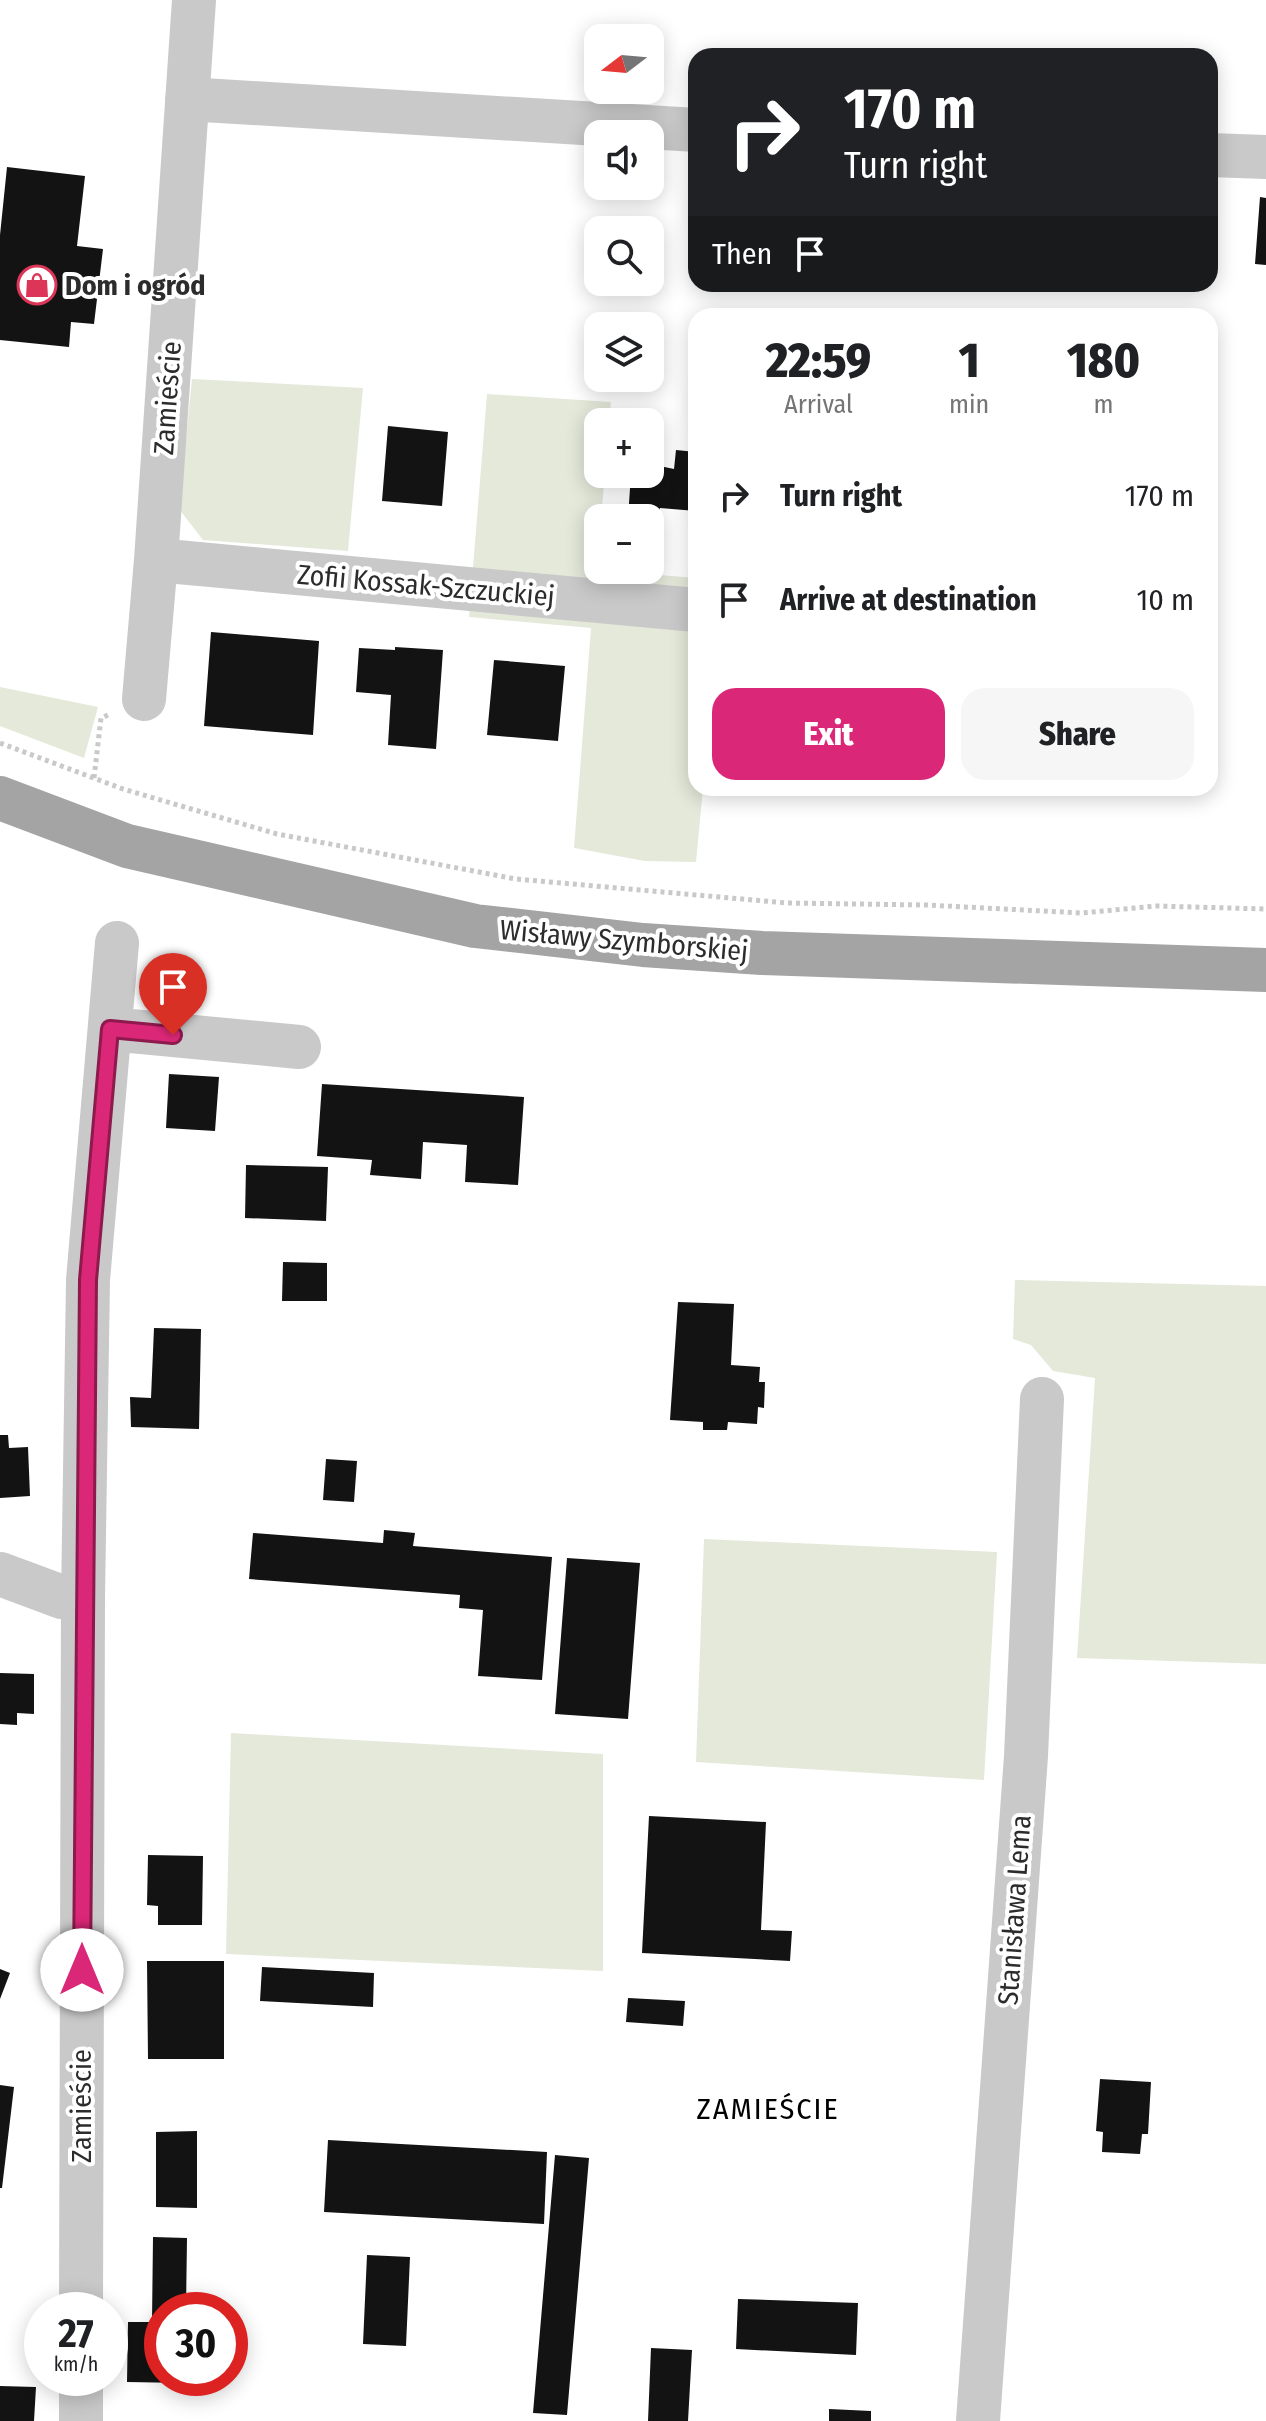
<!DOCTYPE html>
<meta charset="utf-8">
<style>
:root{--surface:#fff;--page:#f6f6f6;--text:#202124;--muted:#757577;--accent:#db2777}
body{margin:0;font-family:"Fira Sans Condensed",sans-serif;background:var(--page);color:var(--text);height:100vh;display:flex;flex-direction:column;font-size:30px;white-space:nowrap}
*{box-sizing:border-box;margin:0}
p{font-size:26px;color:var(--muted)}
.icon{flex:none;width:44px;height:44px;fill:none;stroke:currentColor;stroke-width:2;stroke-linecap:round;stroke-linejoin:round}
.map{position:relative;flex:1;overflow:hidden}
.details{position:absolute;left:688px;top:308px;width:530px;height:488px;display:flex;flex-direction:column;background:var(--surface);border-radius:24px;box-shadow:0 4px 20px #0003}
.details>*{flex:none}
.top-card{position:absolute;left:688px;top:48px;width:530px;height:244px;border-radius:24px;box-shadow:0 4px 20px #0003;background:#202124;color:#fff;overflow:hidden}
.needle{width:52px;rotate:254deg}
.fabs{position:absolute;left:584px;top:24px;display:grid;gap:16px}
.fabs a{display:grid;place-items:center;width:80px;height:80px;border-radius:16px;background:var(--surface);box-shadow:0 4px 20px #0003;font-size:40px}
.speed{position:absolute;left:24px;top:2292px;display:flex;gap:16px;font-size:40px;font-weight:700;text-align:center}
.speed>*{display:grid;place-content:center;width:104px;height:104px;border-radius:50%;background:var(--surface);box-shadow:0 4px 20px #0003;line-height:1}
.speed small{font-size:20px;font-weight:400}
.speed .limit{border:12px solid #d22;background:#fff;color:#111}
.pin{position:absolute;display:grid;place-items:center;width:68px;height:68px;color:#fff;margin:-82px -34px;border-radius:50% 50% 50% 0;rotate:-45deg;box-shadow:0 0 8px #0007}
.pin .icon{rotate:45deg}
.me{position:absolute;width:88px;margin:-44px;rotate:0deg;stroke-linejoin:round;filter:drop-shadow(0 0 6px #0008)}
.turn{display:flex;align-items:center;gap:28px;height:168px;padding:0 24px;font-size:36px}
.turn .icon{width:104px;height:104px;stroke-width:2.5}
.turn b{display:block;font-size:56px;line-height:68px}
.then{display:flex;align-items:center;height:76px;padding:0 24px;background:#0003;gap:16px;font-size:30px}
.eta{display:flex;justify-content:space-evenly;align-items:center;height:136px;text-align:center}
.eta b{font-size:48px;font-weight:800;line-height:56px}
.primary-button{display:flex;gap:16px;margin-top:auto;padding:16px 24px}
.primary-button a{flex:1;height:92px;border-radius:24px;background:var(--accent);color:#fff;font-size:32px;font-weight:800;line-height:92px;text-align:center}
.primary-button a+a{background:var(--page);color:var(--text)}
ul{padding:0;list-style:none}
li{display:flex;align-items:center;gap:24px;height:104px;padding:0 24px}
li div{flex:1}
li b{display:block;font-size:30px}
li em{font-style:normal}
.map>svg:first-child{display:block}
.green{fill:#e4e9da}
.building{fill:#131313}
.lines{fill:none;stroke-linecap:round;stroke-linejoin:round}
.path{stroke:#c9c9c9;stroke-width:5;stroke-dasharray:4 4;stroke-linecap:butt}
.minor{stroke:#c9c9c9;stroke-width:44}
.major{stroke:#a4a4a4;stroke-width:44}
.route-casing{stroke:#8e194d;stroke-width:20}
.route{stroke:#db2777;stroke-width:14}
.labels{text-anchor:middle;stroke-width:8;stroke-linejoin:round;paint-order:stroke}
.poi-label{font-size:28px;font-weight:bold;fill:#2c2c2c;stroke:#fff;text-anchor:start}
.street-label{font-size:28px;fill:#2c2c2c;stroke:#fff}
.neighbourhood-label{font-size:30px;letter-spacing:2px;fill:#000;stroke:#fff}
</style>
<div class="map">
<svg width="1266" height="2421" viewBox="0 0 1266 2421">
<rect width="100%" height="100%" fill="#fff"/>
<!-- green -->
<path class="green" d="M192,379L363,388L348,551L203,540L179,509Z
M487,394L611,402L609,422H598V474H605L601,518H598L597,570L696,578V788H703L696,862L645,861L574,848L591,628L469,617Z
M0,687L98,707L84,758L0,726Z
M1015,1280L1266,1286V1664L1077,1658L1095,1378L1053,1371L1031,1345L1013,1339Z
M704,1539L997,1552L984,1780L696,1762Z
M231,1733L603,1754V1971L226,1954Z"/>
<!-- building -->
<path class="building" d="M7,167L85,176L77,246L103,249L94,324L71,322L69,347L0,340V235Z
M1260,197L1266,198V265L1255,264Z
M388,426L448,432L442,506L382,501Z
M676,450L696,452V511L660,508L658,533L650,532V518H628L631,474H650V464L674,469Z
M211,632L319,641L313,735L204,726Z
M395,647L443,650L436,749L388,745L391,695L356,692L359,648L395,650Z
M494,660L565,666L558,741L487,735Z
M169,1074L219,1077L215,1131L166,1128Z
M322,1084L524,1097L518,1185L465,1182L467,1145L423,1142L421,1179L370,1175L372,1160L317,1156Z
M246,1165L328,1167L326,1221L245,1218Z
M283,1262L327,1263V1301H282Z
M678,1302L734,1304L731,1365L760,1367L759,1382H765L764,1408L758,1407L757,1424L728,1422L727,1430H703V1422L670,1420Z
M154,1328L201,1329L199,1429L131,1427L130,1397L151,1398Z
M0,1435H8L9,1448L28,1447L30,1496L0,1498Z
M326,1459L357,1461L354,1502L323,1500Z
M384,1530L415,1533L413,1546L552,1557L542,1680L478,1676L483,1610L459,1608L460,1595L249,1579L253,1533L383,1543Z
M567,1558L640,1563L628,1719L555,1714Z
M0,1673L34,1674V1714L17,1713V1725L0,1724Z
M649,1816L766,1822L761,1930L792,1931L790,1961L642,1953Z
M148,1855L203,1856L202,1925H158V1906L147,1905Z
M147,1961H224V2059H148Z
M262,1967L374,1973L373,2007L260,2001Z
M0,1969L10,1973L0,1999Z
M628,1998L685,2001L683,2026L626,2022Z
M1100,2079L1151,2082L1148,2134H1142L1140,2154L1102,2152L1103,2132L1096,2131Z
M0,2085L14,2087L2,2188H0Z
M197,2131V2208L156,2207V2132Z
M328,2140L547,2152L544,2224L324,2212Z
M555,2155L589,2158L567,2415L533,2413Z
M153,2237L187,2238L186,2310H162V2378H185V2383L127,2382L128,2322H152Z
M367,2255L410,2257L406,2346L363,2344Z
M738,2299L858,2303L856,2355L736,2349Z
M651,2348L692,2350L688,2421H648Z
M0,2386L36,2387L34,2421H0Z
M829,2409L871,2411V2421H829Z"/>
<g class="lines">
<!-- path -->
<path class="path" d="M0,743L123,789L277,834L516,879L787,903L926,905L1082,913L1156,906L1266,909
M94,778L101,718L110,714"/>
<!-- minor -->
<path class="minor" d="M187,99L696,130
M1210,155L1266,157
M156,560L696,610
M144,699L156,560L194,0
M110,1029L299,1047
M0,1574L62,1597L83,1598
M81,2310L83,1598L88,1280L117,943
M81,2421V2378
M978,2421L1026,1756L1042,1399"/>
<!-- major -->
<path class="major" d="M0,798L127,846L475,926L643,945L762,953L1266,970"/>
</g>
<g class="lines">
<!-- route casing -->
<g class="route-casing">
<path id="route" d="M82,1970L88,1280L110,1029L173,1035"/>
</g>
<!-- route -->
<use href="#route" class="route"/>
</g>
<!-- icons -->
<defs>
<g id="shop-ring" transform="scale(2)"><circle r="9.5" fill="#fff" stroke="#dc3558" stroke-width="1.5"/><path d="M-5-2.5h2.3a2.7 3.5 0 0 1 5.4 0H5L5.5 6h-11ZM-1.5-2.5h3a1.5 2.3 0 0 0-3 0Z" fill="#dc3558"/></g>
</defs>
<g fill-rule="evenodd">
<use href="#shop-ring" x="37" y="285"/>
</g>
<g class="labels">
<!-- poi labels -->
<g class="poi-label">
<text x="65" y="295">Dom i ogród</text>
</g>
<!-- street labels -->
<g class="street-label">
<text transform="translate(167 398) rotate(-86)" y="10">Zamieście</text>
<text transform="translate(426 585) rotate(5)" y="10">Zofii Kossak-Szczuckiej</text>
<text transform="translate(624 940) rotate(5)" y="10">Wisławy Szymborskiej</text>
<text transform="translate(1014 1910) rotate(-86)" y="10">Stanisława Lema</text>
<text transform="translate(81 2106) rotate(-90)" y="10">Zamieście</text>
</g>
<!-- neighbourhood labels -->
<g class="neighbourhood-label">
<text x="768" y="2119">ZAMIEŚCIE</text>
</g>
</g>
</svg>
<div class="fabs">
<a><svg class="needle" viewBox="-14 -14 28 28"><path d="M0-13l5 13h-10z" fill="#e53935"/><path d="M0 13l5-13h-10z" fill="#757577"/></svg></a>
<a><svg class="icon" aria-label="sound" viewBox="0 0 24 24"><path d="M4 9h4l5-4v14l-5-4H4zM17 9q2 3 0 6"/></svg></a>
<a><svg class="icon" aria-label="search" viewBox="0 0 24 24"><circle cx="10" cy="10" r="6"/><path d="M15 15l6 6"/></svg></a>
<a><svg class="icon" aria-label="layers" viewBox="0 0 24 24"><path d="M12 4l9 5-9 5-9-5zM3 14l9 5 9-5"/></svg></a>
<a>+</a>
<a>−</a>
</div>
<div class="speed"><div>27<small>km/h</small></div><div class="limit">30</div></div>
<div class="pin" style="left:173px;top:1035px;background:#d93025"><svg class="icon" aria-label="arrive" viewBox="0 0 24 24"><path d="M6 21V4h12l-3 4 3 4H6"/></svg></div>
<svg class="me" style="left:82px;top:1970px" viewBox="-20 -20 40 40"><circle r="19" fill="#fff"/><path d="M0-13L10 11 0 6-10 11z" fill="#db2777"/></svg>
<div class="top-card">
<div class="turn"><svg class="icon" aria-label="right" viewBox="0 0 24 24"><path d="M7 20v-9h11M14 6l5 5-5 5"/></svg><div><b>170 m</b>Turn right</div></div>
<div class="then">Then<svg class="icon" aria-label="arrive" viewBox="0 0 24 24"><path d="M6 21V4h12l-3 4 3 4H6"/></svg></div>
</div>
<section class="details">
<div class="eta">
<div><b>22:59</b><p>Arrival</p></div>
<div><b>1</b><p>min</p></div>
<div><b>180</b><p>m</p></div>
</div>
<ul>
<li><svg class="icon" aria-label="right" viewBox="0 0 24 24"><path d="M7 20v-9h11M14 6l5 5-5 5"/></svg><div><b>Turn right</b></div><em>170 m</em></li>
<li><svg class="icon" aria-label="arrive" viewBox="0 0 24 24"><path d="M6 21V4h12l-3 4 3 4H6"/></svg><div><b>Arrive at destination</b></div><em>10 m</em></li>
</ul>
<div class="primary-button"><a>Exit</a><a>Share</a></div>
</section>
</div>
